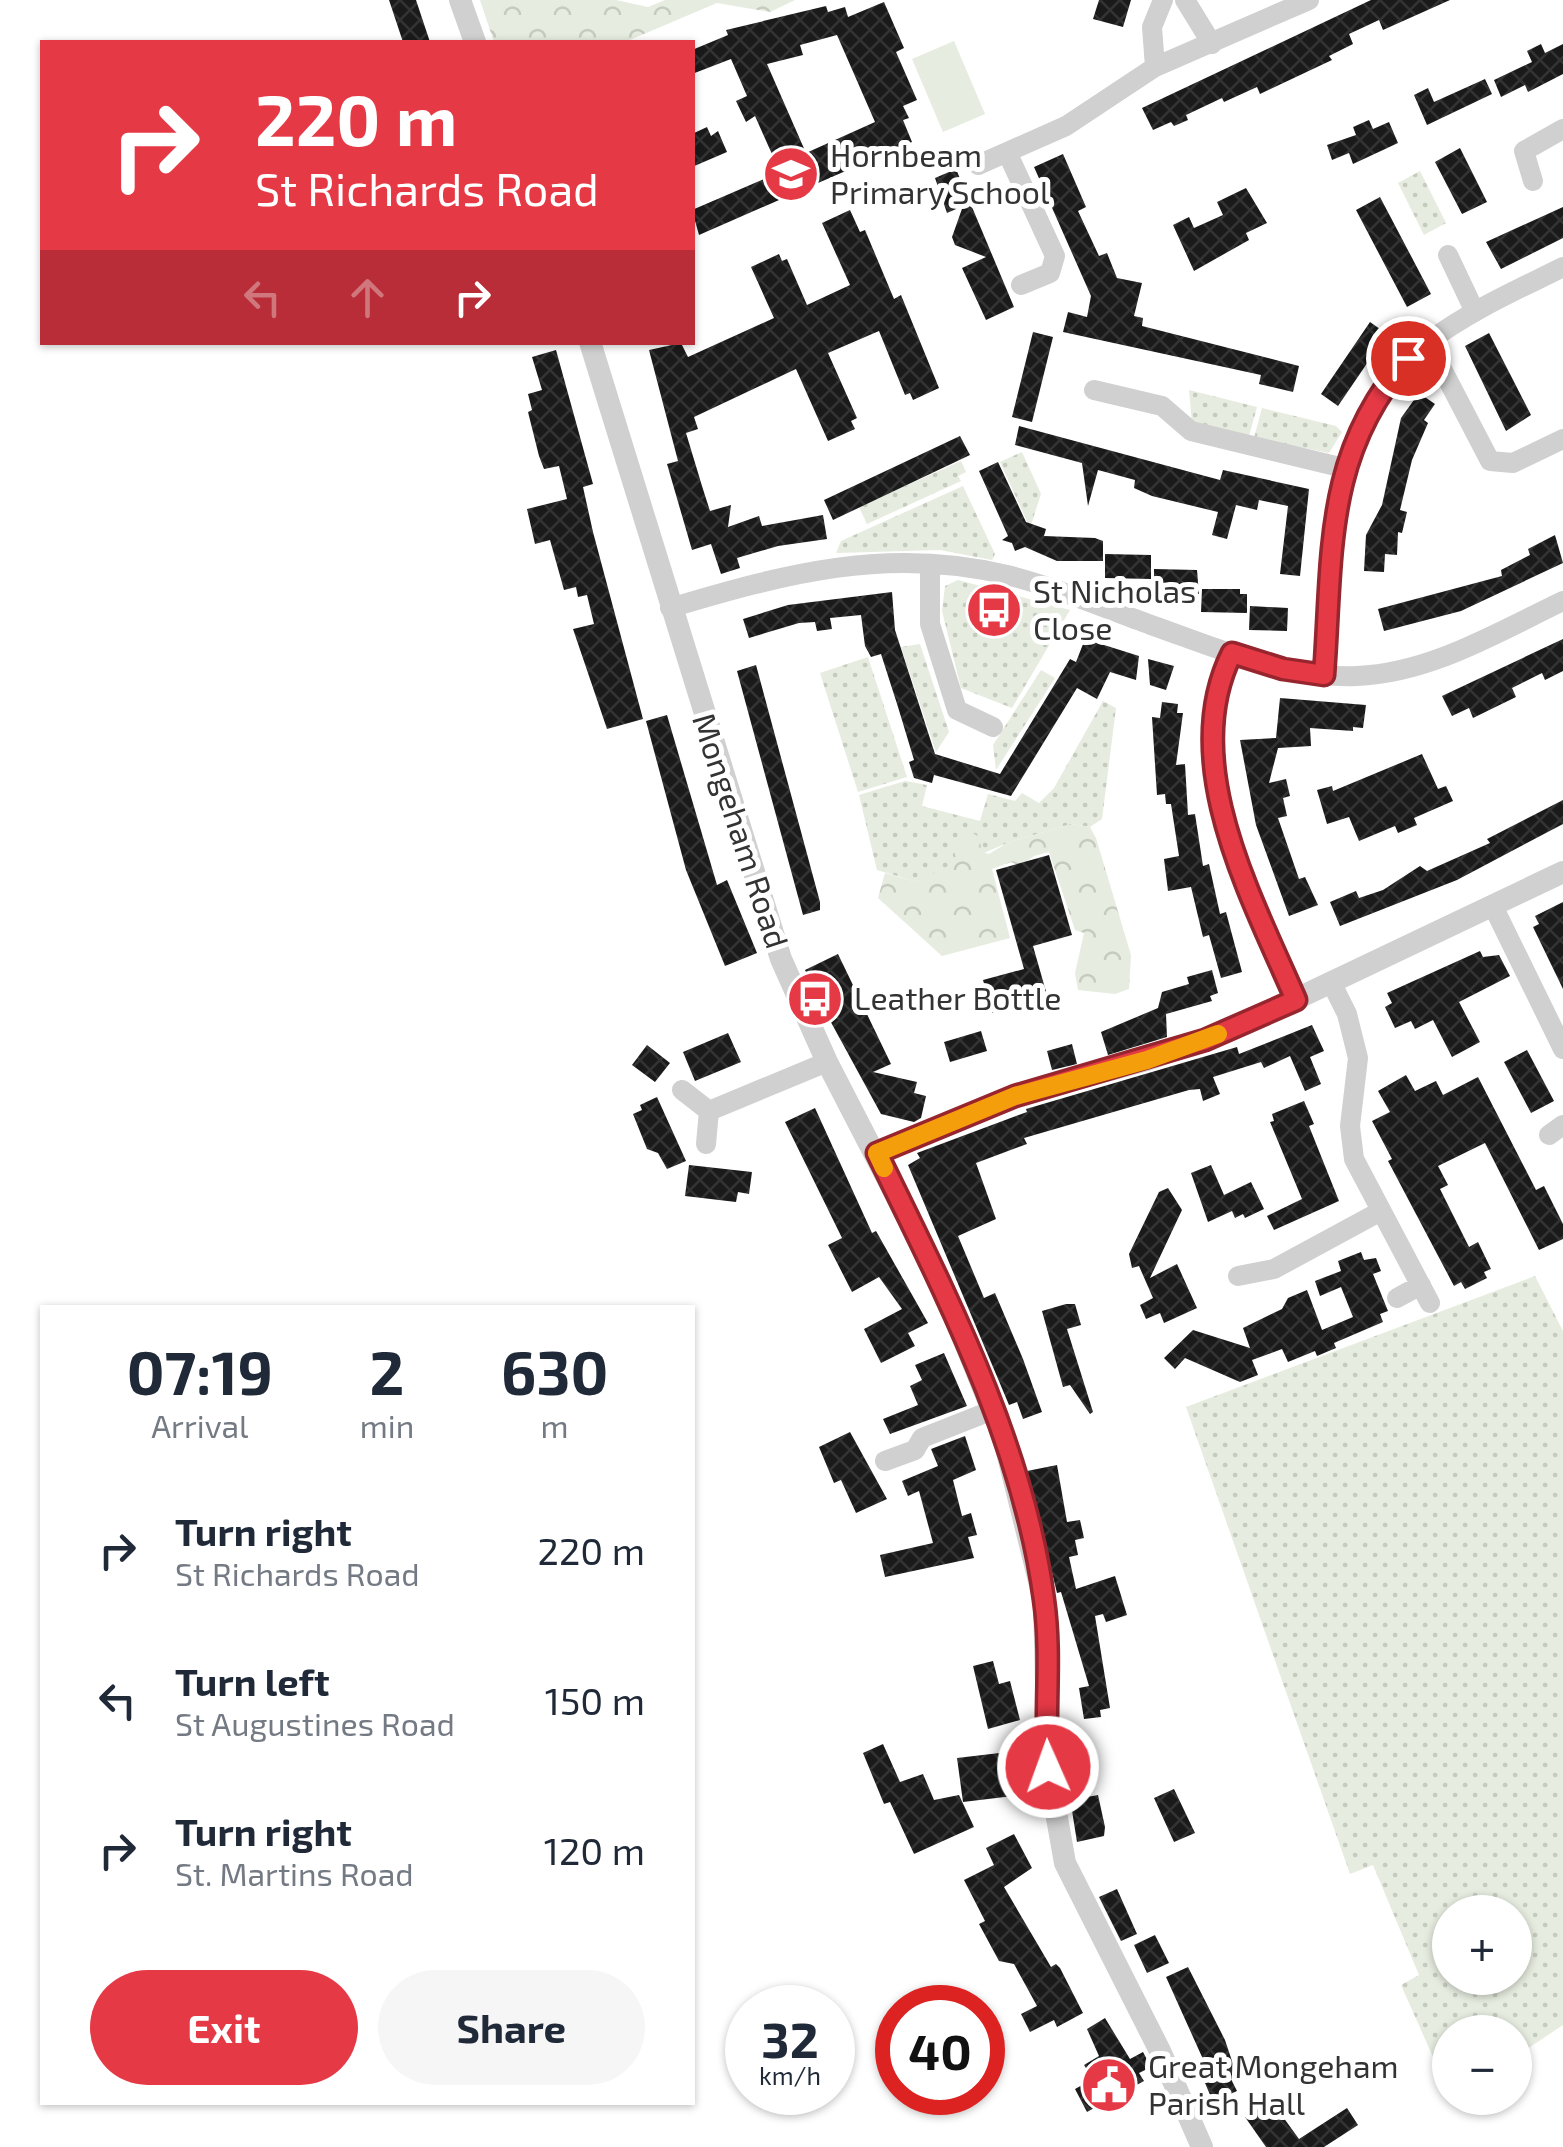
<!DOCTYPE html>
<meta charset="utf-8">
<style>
:root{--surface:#fff;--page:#f6f6f7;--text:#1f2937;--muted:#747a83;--accent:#e63946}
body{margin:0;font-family:"Exo 2",sans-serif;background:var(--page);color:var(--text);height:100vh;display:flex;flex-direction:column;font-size:38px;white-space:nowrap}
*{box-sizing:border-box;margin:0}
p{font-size:32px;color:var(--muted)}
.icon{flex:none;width:55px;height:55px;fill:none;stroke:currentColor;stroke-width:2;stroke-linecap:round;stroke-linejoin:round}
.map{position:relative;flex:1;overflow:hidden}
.side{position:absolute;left:40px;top:1305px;width:655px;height:800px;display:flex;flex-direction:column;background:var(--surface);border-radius:0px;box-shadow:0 2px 8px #0004}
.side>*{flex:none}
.guide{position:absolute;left:40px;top:40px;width:655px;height:305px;border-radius:0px;box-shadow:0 2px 8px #0004;background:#e63946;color:#fff;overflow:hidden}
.fabs{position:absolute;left:1432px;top:1895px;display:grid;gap:20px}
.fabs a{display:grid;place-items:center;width:100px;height:100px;border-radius:50%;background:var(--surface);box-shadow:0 2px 8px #0004;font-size:50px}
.speed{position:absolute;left:725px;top:1985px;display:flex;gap:20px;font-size:50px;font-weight:700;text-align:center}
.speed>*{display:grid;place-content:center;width:130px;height:130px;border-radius:50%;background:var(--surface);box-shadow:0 2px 8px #0004;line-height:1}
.speed small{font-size:25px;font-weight:400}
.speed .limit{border:15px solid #d22;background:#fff;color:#111}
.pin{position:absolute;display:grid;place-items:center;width:85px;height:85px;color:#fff;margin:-42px;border:5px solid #fff;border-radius:50%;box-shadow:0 2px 10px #0007}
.me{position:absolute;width:110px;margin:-55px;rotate:358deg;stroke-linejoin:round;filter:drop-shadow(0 0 8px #0008)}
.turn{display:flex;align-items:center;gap:35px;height:210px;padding:0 50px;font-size:45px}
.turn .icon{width:130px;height:130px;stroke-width:2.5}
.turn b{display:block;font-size:70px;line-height:85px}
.lanes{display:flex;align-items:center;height:95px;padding:0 50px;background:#0003;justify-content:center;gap:50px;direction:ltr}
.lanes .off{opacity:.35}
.eta{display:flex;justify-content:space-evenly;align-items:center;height:170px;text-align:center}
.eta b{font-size:60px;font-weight:700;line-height:70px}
.action{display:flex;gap:20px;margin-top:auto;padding:20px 50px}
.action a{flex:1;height:115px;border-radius:60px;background:var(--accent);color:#fff;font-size:40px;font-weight:700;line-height:115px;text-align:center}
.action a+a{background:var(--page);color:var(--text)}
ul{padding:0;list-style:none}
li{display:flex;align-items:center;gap:30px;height:150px;padding:0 50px}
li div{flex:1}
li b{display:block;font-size:38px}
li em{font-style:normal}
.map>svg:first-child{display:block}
.grass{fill:url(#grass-dots);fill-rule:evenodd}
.forest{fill:url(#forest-crowns)}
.park{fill:#e6ecdf}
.building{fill:url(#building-cross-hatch);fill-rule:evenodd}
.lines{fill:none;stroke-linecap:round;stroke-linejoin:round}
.minor{stroke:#d0d0d0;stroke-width:20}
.tertiary{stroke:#d0d0d0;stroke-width:22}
.route-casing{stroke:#96252e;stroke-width:25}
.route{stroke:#e63946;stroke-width:18}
.slow{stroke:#f59e0b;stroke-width:18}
.labels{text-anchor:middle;stroke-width:10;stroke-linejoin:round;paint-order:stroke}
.poi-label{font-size:32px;fill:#333;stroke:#fff;text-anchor:start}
.street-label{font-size:32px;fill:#333;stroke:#fff}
</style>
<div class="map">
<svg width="1563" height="2147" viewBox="0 0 1563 2147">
<defs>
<pattern id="grass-dots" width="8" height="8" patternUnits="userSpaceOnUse" patternTransform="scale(2.5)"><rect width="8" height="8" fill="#e6ecdf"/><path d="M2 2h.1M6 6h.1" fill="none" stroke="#c6cbc0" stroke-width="1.8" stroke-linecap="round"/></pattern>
<pattern id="forest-crowns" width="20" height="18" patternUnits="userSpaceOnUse" patternTransform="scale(2.5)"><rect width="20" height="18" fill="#e6ecdf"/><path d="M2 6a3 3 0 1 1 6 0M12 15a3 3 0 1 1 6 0" fill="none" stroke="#c6cbc0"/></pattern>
<pattern id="building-cross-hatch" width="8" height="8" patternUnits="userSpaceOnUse" patternTransform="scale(2.5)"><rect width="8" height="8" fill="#1a1a1a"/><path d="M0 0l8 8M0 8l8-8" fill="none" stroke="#333"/></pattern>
</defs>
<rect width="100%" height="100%" fill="#fff"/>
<!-- grass -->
<path class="grass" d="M1420,171L1446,223L1424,235L1398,183Z
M1189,390L1257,407L1249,436L1192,423Z
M1262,408L1336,426L1342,432L1329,453L1254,438Z
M1022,452L1041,494L1030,528L1000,462Z
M961,461L966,472L958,476L961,481L867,524L859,507Z
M963,486L995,554L992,560L940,550L836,553L841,541Z
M958,580L1070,610L1012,708L961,688L942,611L945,586Z
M920,644L949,732L936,752L901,647Z
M868,657L907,777L858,792L820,673Z
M1041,670L1055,678L996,770L993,745Z
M1103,701L1116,708L1102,819L1090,827L1071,824L1007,843L917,882L877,870L859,795L905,781L927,785L922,806L980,821L988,794L1015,801L1022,793L1039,803L1054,788Z
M1535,1276L1563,1331V2025L1515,2057V2032H1450V2095L1401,1985L1419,1975L1373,1865L1350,1874L1186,1407ZM1450,1912H1515V1978H1450Z"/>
<!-- forest -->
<path class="forest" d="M480,0H616L648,7L665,0H795L770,12L717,3L625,42H494Z
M1071,824L1090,827L1096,838L1131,955L1129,989L1115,994L1078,990L1075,973L1084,933L1075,930L1049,852L1034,856L1020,866L1011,862L992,869L1010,938L942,956L878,898L885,873L917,882L957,862L952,843L965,828L979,837L982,852L989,854L1007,843Z"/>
<!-- park -->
<path class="park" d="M954,41L985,114L943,132L912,59Z"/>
<!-- building -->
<path class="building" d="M389,0H416L430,42H403Z
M1099,0H1131L1123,27L1093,19Z
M1371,0H1450L1383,30L1379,20L1349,34L1353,44L1329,56L1332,60L1260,94L1257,87L1224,102L1222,98L1186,115L1188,120L1174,126L1171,122L1153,130L1142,108Z
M884,2L904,48L896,52L917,100L903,106L909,118L903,120L912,142L699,235L692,210L780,172L755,116L746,122L736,101L747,96L731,59L692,74V50L728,35L726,30L826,6L828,12L845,7L848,17ZM837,35L875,122L806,153L767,64L803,55L800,45Z
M1541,44L1545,53L1563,44V74L1528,92L1525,85L1501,97L1494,80L1532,62L1527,51Z
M1485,79L1492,94L1427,125L1414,95L1428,88L1434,102Z
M1369,120L1373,129L1389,122L1398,143L1353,164L1349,153L1332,160L1327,145L1356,135L1353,127Z
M707,127L711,136L718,131L727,152L692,167V134Z
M1460,148L1487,202L1462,214L1435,162Z
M1063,154L1086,207L1078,211L1099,256L1107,253L1117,278L1142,283L1134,316L1143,318L1142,326L1299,366L1293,392L1259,384L1261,375L1063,332L1068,312L1087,317L1091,296L1034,167Z
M956,169L1014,307L986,320L962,268L986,257L955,245L952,237L963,206L947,213L935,178Z
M1246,188L1267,223L1246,233L1249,240L1194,271L1173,225L1189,217L1194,228L1223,215L1217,202Z
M1380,197L1431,294L1407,307L1356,210Z
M1563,207V238L1501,269L1486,242Z
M850,210L860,232L865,230L894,299L901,295L939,388L913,400L910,393L905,395L879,331L828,353L857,418L851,421L855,429L828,441L796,369L694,417L698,429L686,433L702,486L710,511L731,505L728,527L759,516L762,526L823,515L827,539L778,546L737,558L740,568L721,574L711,544L692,550L667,464L678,461L649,350L681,343L688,357L774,318L751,267L779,254L782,261L787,259L807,305L850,285L822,223Z
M1370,322L1387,334L1338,406L1321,394Z
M1033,332L1053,337L1032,422L1012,417Z
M1489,333L1531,415L1506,431L1465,346Z
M556,350L593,484L583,487L593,532L643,719L607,729L573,629L594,624L587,595L578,597L576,587L564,590L550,540L535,544L527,509L567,499L559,466L544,469L539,456L528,412L532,410L528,394L542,390L532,357Z
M1419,393L1435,404L1424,420L1428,423L1412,460L1400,510L1407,512L1402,533L1398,532L1397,555L1385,554L1384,572L1364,571L1366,535L1382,505L1401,418Z
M1019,426L1220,480L1223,470L1309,489L1300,576L1280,574L1288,506L1259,500L1257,510L1236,505L1227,539L1212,535L1218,512L1152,496L1134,488L1135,480L1098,470L1088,506L1082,463L1015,445Z
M960,436L970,455L833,520L824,500Z
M998,462L1026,522L1046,529L1044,536L1095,538L1103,541V561H1057L1025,547L1015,551L1012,543L1002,540L1008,536L979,471Z
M1555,535L1563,563L1461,611L1384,631L1378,609L1502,576L1501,570L1530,555L1528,549Z
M1105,554L1151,555V579L1105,578Z
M1154,569L1197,570L1199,594L1154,593Z
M1202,589H1240V594H1247V613L1201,612Z
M892,592L895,630L935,754L1000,774L1070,659L1076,662L1085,639L1139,656L1136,680L1110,672L1097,699L1077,688L1011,796L934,775L932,783L914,778L909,762L914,760L898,707L881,654L871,657L865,646L861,615L830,618L832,629L817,631L815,622L799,623L749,638L743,619L788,605Z
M1250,606L1288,608L1287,631L1249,630Z
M1563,639V671L1545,680L1542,673L1512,688L1516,697L1473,718L1469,708L1452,716L1442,696Z
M1148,659L1174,666L1166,690L1150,685Z
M756,665L820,902V910L803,915L737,671Z
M1280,698L1366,705L1363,728L1353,727V731L1310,728L1311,746L1278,748L1269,783L1286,779L1290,796L1283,798L1287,816L1278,818L1299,879L1305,877L1318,905L1289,916L1256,825L1240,740L1276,738Z
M1162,702L1178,704L1177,713H1183L1176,765L1185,764L1188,815L1195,814L1203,866L1209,864L1220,914L1226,912L1242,972L1221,978L1209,935L1203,937L1191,887L1168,891L1164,859L1179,856L1171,804H1166L1165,794L1157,795L1152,717L1160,718Z
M667,715L717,885L727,880L757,953L725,966L686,870L646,721Z
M1422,754L1438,789L1446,786L1453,801L1414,818L1417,825L1398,833L1395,826L1359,841L1349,817L1327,824L1317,790L1332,786L1333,791Z
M1563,800V824L1457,880L1340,926L1330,902L1356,891L1359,898L1383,890L1420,866L1427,871L1490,843L1487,839Z
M1049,855L1072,935L1033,946L1047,995L992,1013L983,980L1024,969L996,870Z
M1563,902V989L1533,927L1539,924L1535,916Z
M1480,951L1483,957L1499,955L1510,976L1459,1002L1480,1042L1452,1057L1433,1020L1415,1029L1411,1021L1395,1028L1385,1007L1392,1003L1387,993Z
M838,954L891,1064L873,1072L917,1082L914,1093L926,1096L921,1118L914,1122L881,1114L821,1004L805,970Z
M1212,970L1218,993L1210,996L1212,1001L1166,1014L1167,1037L1108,1055L1101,1032L1158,1008L1162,992L1189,984L1187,977Z
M1312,1025L1324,1051L1310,1057L1321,1084L1305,1091L1290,1056L1264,1068L1261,1062L1213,1077L1220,1094L1203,1101L1200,1089L1189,1090L1024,1138L1027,1144L976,1163L996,1219L958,1236L984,1298L995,1293L1023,1359L1042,1412L1023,1419L1017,1402L1009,1405L908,1165L920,1158L917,1153L1027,1112L1026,1109L1237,1047L1239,1054Z
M981,1031L987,1051L950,1062L944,1042Z
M728,1033L741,1062L695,1081L683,1052Z
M1072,1044L1077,1064L1052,1070L1047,1051Z
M647,1045L670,1063L655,1082L632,1065Z
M1527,1050L1554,1101L1531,1113L1504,1062Z
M1406,1075L1415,1091L1436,1081L1443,1095L1478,1077L1536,1190L1544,1186L1563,1224V1239L1539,1250L1485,1143L1438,1166L1448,1185L1440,1189L1469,1247L1478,1242L1491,1269L1484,1272L1487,1278L1465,1289L1461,1282L1454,1286L1388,1161L1392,1159L1372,1121L1390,1112L1378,1091Z
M657,1097L686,1161L667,1169L658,1153L647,1149L633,1114L642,1110L640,1105Z
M1304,1101L1314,1124L1309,1126L1339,1201L1274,1230L1267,1216L1302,1199L1270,1122L1274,1121L1272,1114Z
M815,1108L872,1233L876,1231L928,1323L908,1333L915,1346L881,1363L864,1329L902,1309L879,1277L852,1292L828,1245L842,1238L785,1122Z
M689,1165L752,1172L749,1194L738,1192L736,1202L685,1196Z
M1211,1165L1224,1195L1251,1182L1264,1209L1245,1218L1243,1214L1235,1218L1232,1211L1208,1222L1191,1173Z
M1168,1188L1182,1210L1150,1278L1177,1264L1197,1308L1164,1323L1160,1313L1146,1319L1140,1305L1153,1298L1139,1266L1132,1268L1129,1254L1159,1192Z
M1361,1252L1364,1260L1376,1258L1381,1271L1373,1274L1388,1311L1380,1314L1383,1322L1334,1343L1336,1348L1317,1356L1315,1351L1288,1362L1282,1349L1252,1360L1258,1375L1240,1382L1185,1358L1175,1369L1164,1358L1193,1330L1250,1348L1243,1328L1282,1309L1288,1298L1307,1290L1322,1330L1353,1317L1341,1287L1320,1296L1315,1281L1341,1271L1338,1261Z
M1066,1304H1075L1081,1325L1067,1329L1093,1412L1090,1414L1070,1385L1063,1387L1042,1311Z
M944,1353L967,1406L890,1434L883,1419L918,1405L910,1386L922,1380L915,1365Z
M850,1432L887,1499L856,1513L841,1480L834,1483L819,1447Z
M965,1436L976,1470L953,1480L962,1516L971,1513L977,1535L968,1537L974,1558L885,1577L880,1555L933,1543L919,1491L908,1496L902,1481L938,1466L931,1449Z
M1057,1465L1067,1522L1080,1520L1084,1538L1075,1540L1078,1555L1069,1557L1076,1589L1115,1576L1127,1615L1106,1622L1103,1614L1095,1616L1110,1708L1100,1710L1101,1717L1084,1719L1079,1688L1089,1686L1061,1592L1057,1593L1027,1471Z
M993,1661L999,1684L1010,1681L1020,1720L988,1729L973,1666Z
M883,1744L900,1782L923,1774L934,1800L959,1795L974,1827L914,1854L890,1802L884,1804L863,1753Z
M1008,1752L1013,1796L963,1802L957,1758Z
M1079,1753L1084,1792L1087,1797L1098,1795L1105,1827L1104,1836L1077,1842L1063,1754Z
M1174,1789L1195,1833L1174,1842L1154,1798Z
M1014,1834L1032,1868L1004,1887L1051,1967L1056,1964L1060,1968L1083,2013L1057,2027L1054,2020L1030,2032L1021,2014L1037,2006L1014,1964L999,1961L979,1924L985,1921L964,1880L994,1865L986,1848Z
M1117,1889L1137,1934L1121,1941L1099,1897Z
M1155,1935L1169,1963L1147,1973L1134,1945Z
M1188,1967L1225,2040L1237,2076L1231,2079L1237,2091L1213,2102L1200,2071L1207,2068L1166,1977Z
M1105,2018L1130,2059L1143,2052L1151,2067L1139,2073L1144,2081L1087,2112L1075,2089L1093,2079L1084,2065L1099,2056L1087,2029Z
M928,2092H979L941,2115Z
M1270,2099L1299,2139L1347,2108L1358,2125L1324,2147H1266L1245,2117Z"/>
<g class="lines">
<!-- minor -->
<path class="minor" d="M1185,0L1212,44
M1155,67L1152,27L1163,0
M1007,152L1055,256L1050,273L1021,285
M978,165L1066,126L1155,67L1309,0
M1533,181L1524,151L1563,129
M1448,255L1475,312
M1428,342L1490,461L1513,463L1563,439
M1094,390L1162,406L1191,431L1344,468
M930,564V624L957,710L993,727
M670,608C784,574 887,546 1007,575C1055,587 1104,608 1151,625C1217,648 1285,679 1357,676C1431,673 1498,632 1563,601
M1232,653C1178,762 1251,898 1296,1000
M1324,675C1333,559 1323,420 1428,342C1469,311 1517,290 1563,267
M1493,906L1563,1049
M1332,984L1347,1014L1358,1058L1350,1126L1354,1159L1430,1303
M682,1090L709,1111L706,1144
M709,1111L827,1062
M1549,1135L1563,1125
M1238,1276L1274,1269L1381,1211
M1397,1298L1421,1285
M885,1461L915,1450L922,1438L993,1410"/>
<!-- tertiary -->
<path class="tertiary" d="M460,0L475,42
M590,342L781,959L827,1062L940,1281L1004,1440L1044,1601L1048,1767L1065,1863L1160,2051L1202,2147
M877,1153L1015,1096L1147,1060L1233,1029L1563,872"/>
</g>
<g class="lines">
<!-- route casing -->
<g class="route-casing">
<path id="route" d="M1048,1767C1044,1712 1052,1656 1044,1600C1023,1442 946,1295 877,1153L1015,1096L1205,1040L1296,1000C1252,898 1177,762 1232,653L1283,669L1324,675C1333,555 1323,454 1408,358"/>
</g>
<!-- route -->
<use href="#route" class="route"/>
<!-- slow -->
<path class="slow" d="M884,1168L877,1153L1015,1096L1147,1060L1218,1034"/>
</g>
<!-- icons -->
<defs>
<g id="school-disc" transform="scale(2.875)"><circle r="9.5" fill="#e63946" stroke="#fff"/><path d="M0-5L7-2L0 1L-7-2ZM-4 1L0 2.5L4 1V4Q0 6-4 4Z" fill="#fff"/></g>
<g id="bus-disc" transform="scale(2.875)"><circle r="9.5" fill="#e63946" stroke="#fff"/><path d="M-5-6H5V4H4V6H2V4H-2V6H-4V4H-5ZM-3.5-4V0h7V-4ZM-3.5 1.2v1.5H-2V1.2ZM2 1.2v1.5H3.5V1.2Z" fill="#fff"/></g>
<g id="civic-disc" transform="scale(2.875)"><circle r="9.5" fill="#e63946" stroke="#fff"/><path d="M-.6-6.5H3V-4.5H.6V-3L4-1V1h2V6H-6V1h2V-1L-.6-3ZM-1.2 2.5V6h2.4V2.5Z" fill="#fff"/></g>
</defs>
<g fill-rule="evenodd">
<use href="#school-disc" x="791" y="174"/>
<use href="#bus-disc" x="994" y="610"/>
<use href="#bus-disc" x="815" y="999"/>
<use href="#civic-disc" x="1109" y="2085"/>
</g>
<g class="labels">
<!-- poi labels -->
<g class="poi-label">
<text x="830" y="167">Hornbeam<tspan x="830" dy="37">Primary School</tspan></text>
<text x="1033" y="603">St Nicholas<tspan x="1033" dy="37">Close</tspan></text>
<text x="854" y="1010">Leather Bottle</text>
<text x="1148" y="2078">Great Mongeham<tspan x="1148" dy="37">Parish Hall</tspan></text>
</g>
<!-- street labels -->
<g class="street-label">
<text transform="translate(740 831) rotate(72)" y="11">Mongeham Road</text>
</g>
</g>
</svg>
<div class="fabs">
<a>+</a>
<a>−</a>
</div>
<div class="speed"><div>32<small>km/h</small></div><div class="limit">40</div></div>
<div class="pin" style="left:1408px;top:358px;background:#d93025"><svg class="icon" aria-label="arrive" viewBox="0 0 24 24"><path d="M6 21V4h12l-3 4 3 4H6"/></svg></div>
<svg class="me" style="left:1048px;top:1767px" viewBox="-20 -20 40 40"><circle r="17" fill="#e63946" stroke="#fff" stroke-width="3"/><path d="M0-11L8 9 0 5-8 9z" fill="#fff"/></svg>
<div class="guide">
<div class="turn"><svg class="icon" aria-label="right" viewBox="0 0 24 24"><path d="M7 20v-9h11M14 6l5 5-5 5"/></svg><div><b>220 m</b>St Richards Road</div></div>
<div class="lanes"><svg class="icon off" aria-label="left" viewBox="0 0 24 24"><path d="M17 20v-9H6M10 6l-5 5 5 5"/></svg><svg class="icon off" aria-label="ahead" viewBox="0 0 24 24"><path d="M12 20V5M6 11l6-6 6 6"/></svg><svg class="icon" aria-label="right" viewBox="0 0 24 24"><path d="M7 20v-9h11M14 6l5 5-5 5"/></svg></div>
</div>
<section class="side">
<div class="eta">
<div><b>07:19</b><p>Arrival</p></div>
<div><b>2</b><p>min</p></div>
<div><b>630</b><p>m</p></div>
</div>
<ul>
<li><svg class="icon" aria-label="right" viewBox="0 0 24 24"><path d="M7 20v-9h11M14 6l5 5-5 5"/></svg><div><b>Turn right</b><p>St Richards Road</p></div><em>220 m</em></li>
<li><svg class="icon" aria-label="left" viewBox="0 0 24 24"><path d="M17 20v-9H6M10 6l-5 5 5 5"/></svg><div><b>Turn left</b><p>St Augustines Road</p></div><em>150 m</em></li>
<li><svg class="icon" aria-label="right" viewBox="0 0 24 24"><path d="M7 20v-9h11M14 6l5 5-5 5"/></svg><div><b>Turn right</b><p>St. Martins Road</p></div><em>120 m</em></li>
</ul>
<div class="action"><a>Exit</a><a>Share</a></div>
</section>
</div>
